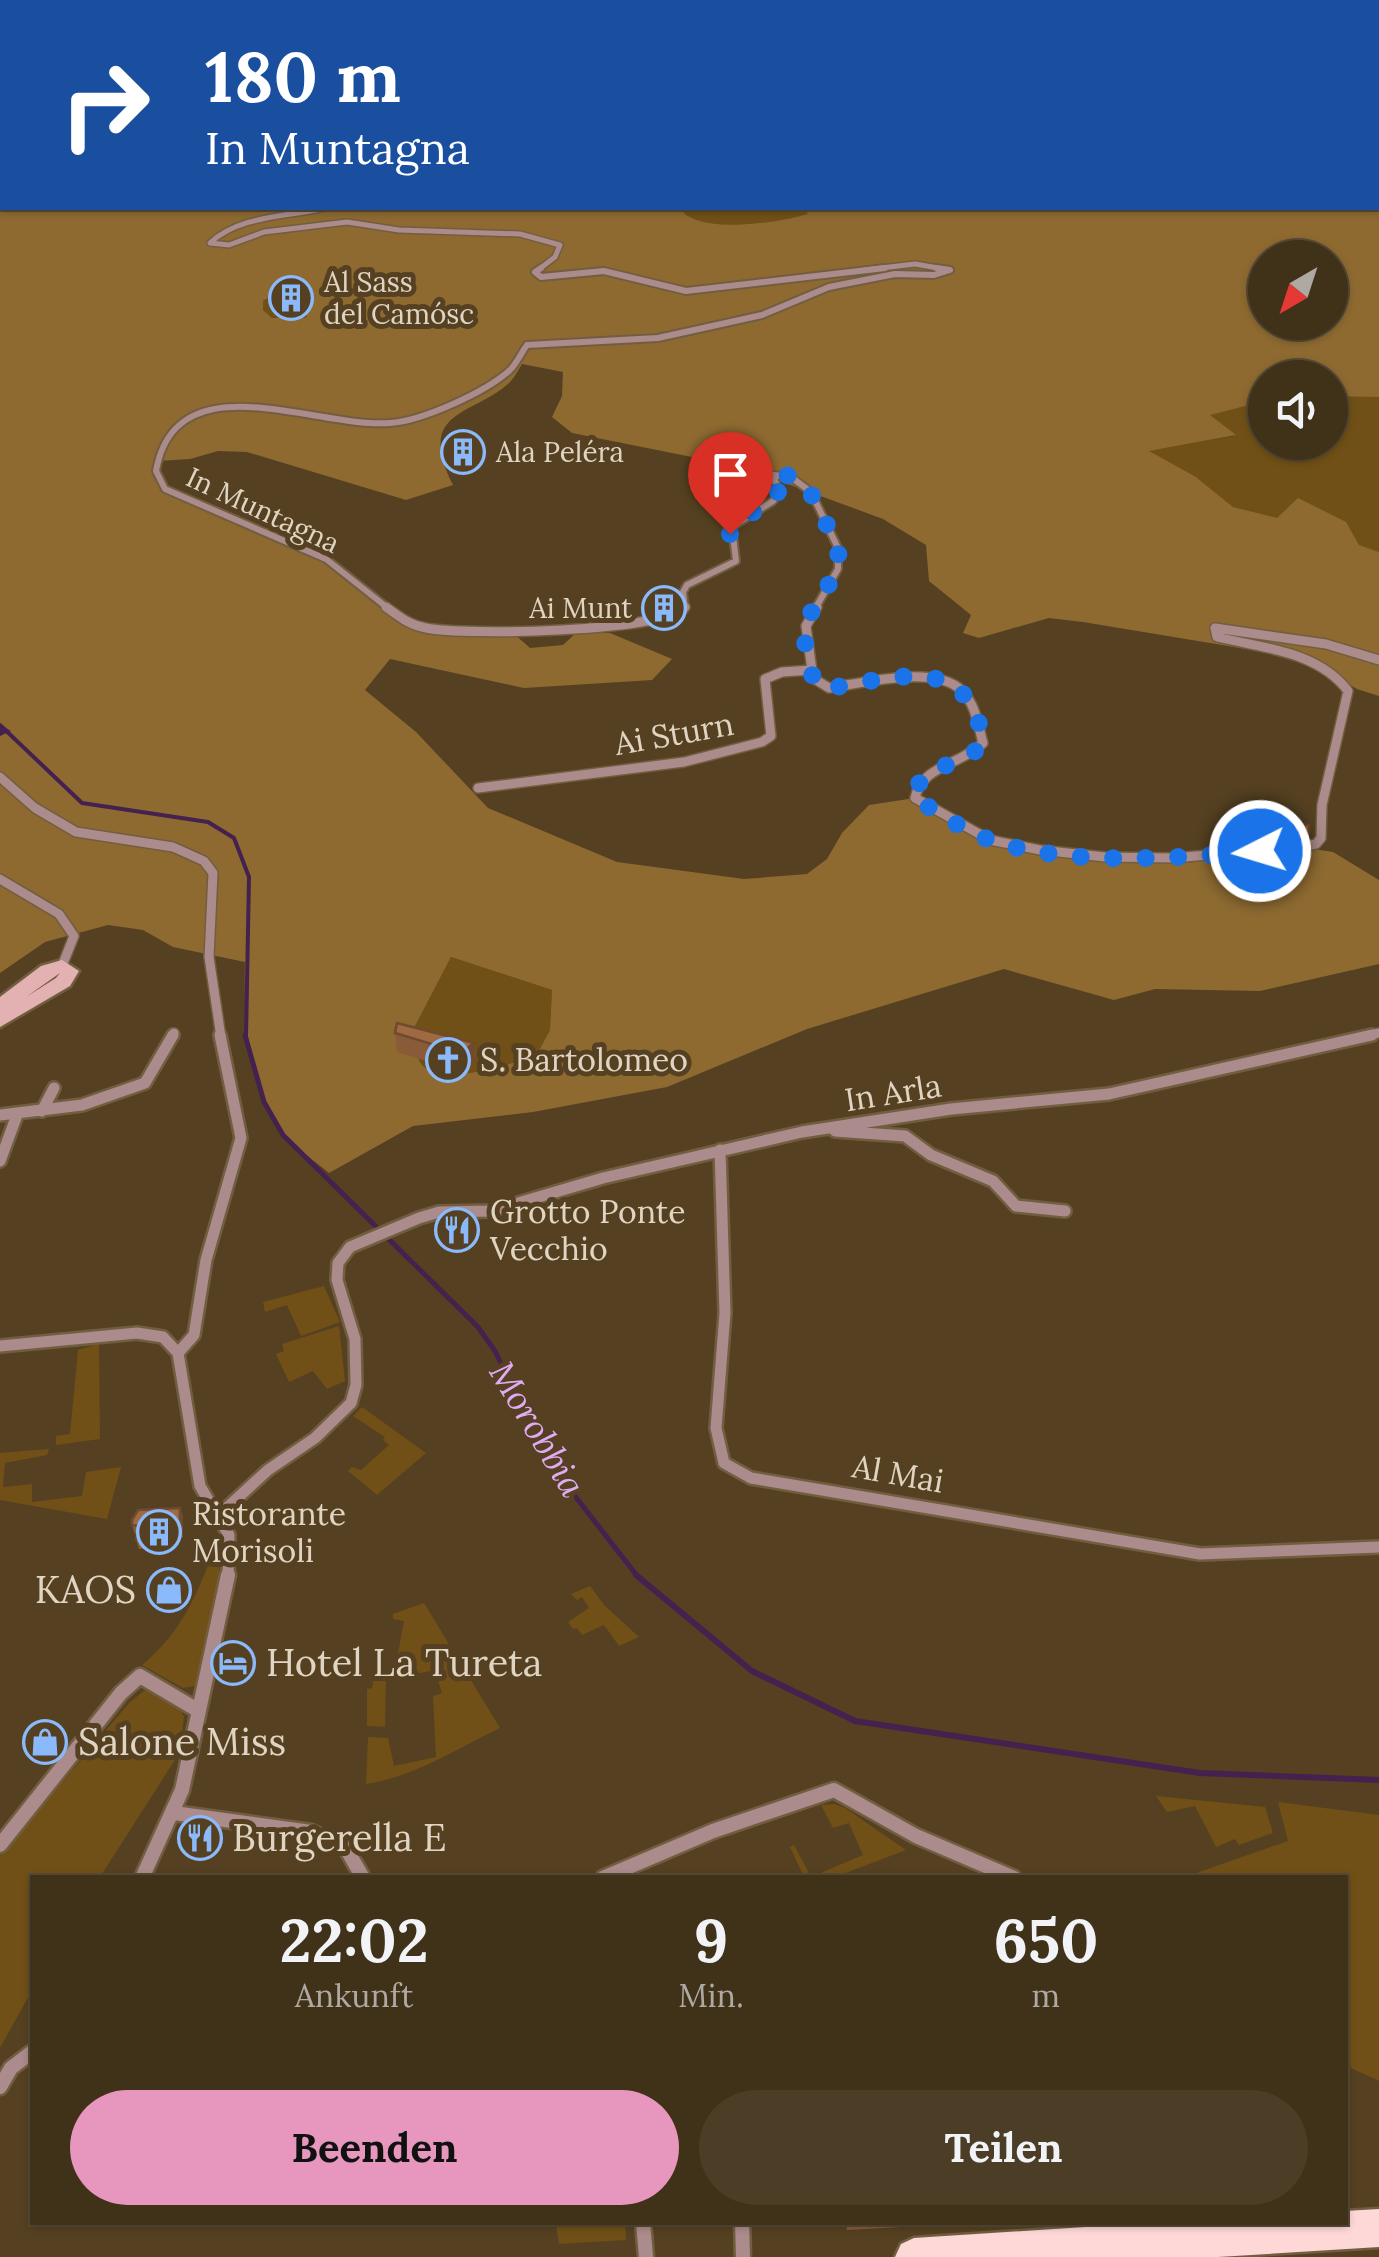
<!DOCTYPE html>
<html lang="de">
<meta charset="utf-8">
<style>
:root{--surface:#403119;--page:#4b3d26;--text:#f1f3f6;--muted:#aea9a2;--line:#594c38;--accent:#e797bd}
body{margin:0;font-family:Lora,serif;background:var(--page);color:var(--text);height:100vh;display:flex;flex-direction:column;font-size:38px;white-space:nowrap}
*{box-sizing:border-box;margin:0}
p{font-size:32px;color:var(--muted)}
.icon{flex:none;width:55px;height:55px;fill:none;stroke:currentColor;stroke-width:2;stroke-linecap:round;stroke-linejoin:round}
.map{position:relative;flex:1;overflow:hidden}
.drawer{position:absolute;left:30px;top:1875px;width:1318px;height:350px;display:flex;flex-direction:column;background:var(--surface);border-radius:0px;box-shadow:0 2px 8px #0004,0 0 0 2px var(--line)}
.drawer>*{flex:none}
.banner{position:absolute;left:0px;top:0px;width:1380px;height:210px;box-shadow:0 2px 8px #0004,0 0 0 2px var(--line);background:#1a4fa0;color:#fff;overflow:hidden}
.needle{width:65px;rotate:219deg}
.fabs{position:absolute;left:1248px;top:240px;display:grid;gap:20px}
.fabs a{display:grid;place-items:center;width:100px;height:100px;border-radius:50%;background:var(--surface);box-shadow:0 2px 8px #0004,0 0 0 2px var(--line);font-size:50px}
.pin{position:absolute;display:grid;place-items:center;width:85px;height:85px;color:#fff;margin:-102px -42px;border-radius:50% 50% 50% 0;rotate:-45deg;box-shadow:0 0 10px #0007}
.pin .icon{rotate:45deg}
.me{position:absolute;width:110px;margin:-55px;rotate:265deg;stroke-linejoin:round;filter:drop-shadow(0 0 8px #0008)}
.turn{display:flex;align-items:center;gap:35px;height:210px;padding:0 40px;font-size:45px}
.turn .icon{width:130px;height:130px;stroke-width:2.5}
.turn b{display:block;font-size:70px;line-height:85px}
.eta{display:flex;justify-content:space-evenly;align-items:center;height:170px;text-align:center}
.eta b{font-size:60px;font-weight:700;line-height:70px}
.button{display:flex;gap:20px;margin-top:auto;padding:20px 40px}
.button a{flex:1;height:115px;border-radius:60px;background:var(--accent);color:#111;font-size:40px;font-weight:700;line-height:115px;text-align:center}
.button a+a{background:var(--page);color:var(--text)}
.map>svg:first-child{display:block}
.green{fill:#705016}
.forest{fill:#8e6a31;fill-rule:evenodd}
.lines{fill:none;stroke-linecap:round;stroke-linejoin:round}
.stream-far2{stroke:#44214f;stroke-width:4}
.stream-far1{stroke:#44214f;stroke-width:5}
.stream{stroke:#44214f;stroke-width:6}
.canal{fill:#44214f;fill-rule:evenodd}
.street-far4-casing{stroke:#715e41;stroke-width:8}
.street-far3-casing{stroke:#715e41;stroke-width:10}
.street-far2-casing{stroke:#715e41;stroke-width:12}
.street-far1-casing{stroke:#715e41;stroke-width:16}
.street-casing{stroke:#715e41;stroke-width:19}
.secondary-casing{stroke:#715e41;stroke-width:5}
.primary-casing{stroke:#715e41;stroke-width:5}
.street-far4{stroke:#ab8b8b;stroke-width:5}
.street-far3{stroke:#ab8b8b;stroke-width:6}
.street-far2{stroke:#ab8b8b;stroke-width:9}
.street-far1{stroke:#ab8b8b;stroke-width:11}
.street{stroke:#ab8b8b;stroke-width:14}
.secondary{fill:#e4b1b2;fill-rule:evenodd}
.primary{fill:#fed7d7;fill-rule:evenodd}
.wall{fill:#895b39}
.shaded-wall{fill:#6f4a2e}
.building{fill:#9f6a42;stroke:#6f4a2e;stroke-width:2.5}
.route{stroke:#1a73e8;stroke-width:18;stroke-dasharray:0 32.4}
.labels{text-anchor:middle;stroke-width:10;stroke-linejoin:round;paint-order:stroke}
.far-poi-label{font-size:28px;fill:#e0d4c2;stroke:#554121;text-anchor:start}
.far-street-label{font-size:28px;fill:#e0d4c2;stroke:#554121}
.street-label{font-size:32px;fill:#e0d4c2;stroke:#554121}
.poi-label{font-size:32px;fill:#e0d4c2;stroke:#554121;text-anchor:start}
.water-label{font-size:35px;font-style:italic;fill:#e1aaf5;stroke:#554121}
.near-poi-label{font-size:38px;fill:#e0d4c2;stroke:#554121;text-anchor:start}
</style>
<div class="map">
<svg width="1379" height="2257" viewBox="0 0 1379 2257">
<rect width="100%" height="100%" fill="#554121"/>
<!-- green -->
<path class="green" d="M680,208H804L809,214C781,222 697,236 680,208Z
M305,292L311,302L306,318H272L263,310V301L276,293Z
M1373,394L1379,397V552L1233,507L1196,477L1147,451L1234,436L1209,415L1265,401V442H1330V396Z
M451,957L552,990L550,1030L536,1056C511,1063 436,1090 420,1062C416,1054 415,1040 413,1030Z
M324,1286L340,1322L301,1336L287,1305L265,1312L263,1302Z
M339,1326L345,1381L327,1389L313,1371L289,1382L276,1354L284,1351L282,1344Z
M99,1344L100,1439L56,1445V1436L70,1434L78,1350Z
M362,1407L426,1453L377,1495L348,1471L352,1467L361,1470L389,1445L383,1440L385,1437L353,1416Z
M49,1449L47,1455L5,1463L3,1487L32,1484V1502L82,1496L86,1472L121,1467L107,1519L0,1500V1453Z
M213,1552L220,1556L218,1603L201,1679L194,1686L183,1688L142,1665C179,1635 197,1596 213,1552Z
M590,1586L604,1605L639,1637L619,1646L604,1625L582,1635L577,1628L573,1629L568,1622L589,1608L582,1597L577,1600L571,1594Z
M424,1603L500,1728C458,1748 414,1777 366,1784L368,1737L388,1738L394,1766L436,1757L433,1696L442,1693L435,1670L386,1680L385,1727L367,1726V1689L372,1688L375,1671L395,1670L404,1621L393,1619V1614Z
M145,1690L179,1709L184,1716L180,1752L100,1877L32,1878V1990L0,2048V1856L129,1703Z
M1156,1796L1265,1807L1273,1833L1239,1845L1235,1839L1216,1847L1195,1806L1167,1812Z
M1278,1802L1379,1815V2081L1351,2068L1345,2047V1878L1185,1877L1288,1841Z
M834,1804L845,1808L906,1850L835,1877H804L790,1847L794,1845L811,1877L863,1855L849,1823L833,1828L821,1805Z
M529,2223H625L626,2240L559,2244L556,2226Z"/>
<!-- forest -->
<path class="forest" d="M0,0H1379V397L1330,396V378H1265V401L1210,415L1236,435L1149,451L1196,477L1233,507L1277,518L1298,498L1346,522L1359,545L1379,552V696L1357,689L1306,659L1083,622L1049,618L979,638L963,633L971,615L929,581L926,545L883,519L742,467L572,433L552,417L562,396L563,372L522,364C518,370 514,379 508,384C472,416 415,410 453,485L406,500L247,452L218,451L190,459L158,461L156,471L165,489L310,550L408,624L513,633L530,648L563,645L577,632L610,633L672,659L652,680L524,688L390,659L365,690L416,732L488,808L617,862L744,879L807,874L827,859L842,833L869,805L915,798L990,840L1105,857L1301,847L1333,852L1379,880V964L1260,991L1155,989L1114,1000L1004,969L807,1029L667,1087L533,1112L413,1126L329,1173C314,1160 294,1148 282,1132C245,1083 244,1020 245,962L173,947L143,930L108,925L45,942L0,973ZM2,2H1378V208H804L808,214C781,222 697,236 680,208H2ZM1265,258H1330V322H1265ZM305,292L311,302L306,318H272L263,310V301L276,293ZM451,957L552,990L550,1030L536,1056C511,1063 436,1090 420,1062C416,1054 415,1039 413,1030Z"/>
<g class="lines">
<!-- stream-far2 -->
<path class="stream-far2" d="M0,725L82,803L208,822L234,838L249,877L246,1037"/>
<!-- stream-far1 -->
<path class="stream-far1" d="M245,1035L264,1102L283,1135L478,1327L495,1351L550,1464L638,1577"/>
<!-- stream -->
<path class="stream" d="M636,1575L752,1671L855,1721L1200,1773L1379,1780"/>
<!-- canal -->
<path class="canal" d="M4,727L11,731L0,736V728Z"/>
<!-- street-far4 casing -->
<g class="street-far4-casing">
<path id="street-far4" d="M1069,2L1080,0
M325,208C287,217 240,215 210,243L229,245L264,232L347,222L399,230L520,234L560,245L555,257L538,270
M864,270L915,264L950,270"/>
</g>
<!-- street-far3 casing -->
<g class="street-far3-casing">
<path id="street-far3" d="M541,268L535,272L541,277L604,271L686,291L885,268
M389,609L326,559L165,489L156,471C176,359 316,429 390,423C422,421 486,392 510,370C517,363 521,353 527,345L658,338L762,315L829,287L895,274L934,275L950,270L936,268
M685,609L683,592L687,585L736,561L732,527L773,501L779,492L773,475L791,477L811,492L838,548V569L815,609"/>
</g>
<!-- street-far2 casing -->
<g class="street-far2-casing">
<path id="street-far2" d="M386,607C400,617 409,625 426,628C465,636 663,632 685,607
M817,607L806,626L813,678L829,688C862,683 936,664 962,691C976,705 978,725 983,743C961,765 922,765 915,798L990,840L1040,850L1105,857L1173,858L1301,847L1316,844L1321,838L1322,805L1348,691C1318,651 1262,648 1217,637L1215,628L1326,644L1379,660
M0,777L35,808L76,832L173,847L204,861L213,873L209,957L221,1037
M478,788L684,762L762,742L771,736L765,679L782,672L812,670
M0,879L59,914L74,936L62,966
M172,1037L174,1033
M1361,1037L1379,1033"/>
</g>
<!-- street-far1 casing -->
<g class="street-far1-casing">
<path id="street-far1" d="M220,1035L241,1138L206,1260L194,1335L178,1353L200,1486L229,1535L228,1577
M42,1111L54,1088
M0,1115L82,1105L145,1083L173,1035
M835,1131L905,1136L931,1155L993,1181L1016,1206L1065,1211
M720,1150L725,1313L716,1428L724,1463L751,1478L1200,1554L1379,1547
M0,1161L17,1115
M0,1346L137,1333L163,1337L178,1353
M218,1516L268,1470L315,1438L351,1403L356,1385L355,1339L337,1280L338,1263L350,1247L419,1218L439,1212L491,1211L603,1178L802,1132L951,1109L1109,1094L1372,1035"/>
</g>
<!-- street casing -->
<g class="street-casing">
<path id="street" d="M174,1813L311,1832L346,1848L363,1878
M0,1845L121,1693L140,1676L199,1711
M142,1878L182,1790L228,1575
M603,1878L713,1831L834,1790L916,1836L1014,1878
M0,2087L11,2068L32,2052
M643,2222L646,2257
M742,2222L743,2257"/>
</g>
<!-- secondary casing -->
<g class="secondary-casing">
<path id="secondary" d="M62,960L79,971L70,986L0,1027V997L41,966ZM60,973L56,978L26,997Z"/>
</g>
<!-- primary casing -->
<g class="primary-casing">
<path id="primary" d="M1379,2209V2247L1218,2257H895L901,2244L914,2238L1163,2222H1345V2211Z"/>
</g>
<!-- street-far4 -->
<use href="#street-far4" class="street-far4"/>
<!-- street-far3 -->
<use href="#street-far3" class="street-far3"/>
<!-- street-far2 -->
<use href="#street-far2" class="street-far2"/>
<!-- street-far1 -->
<use href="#street-far1" class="street-far1"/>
<!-- street -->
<use href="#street" class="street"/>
<!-- secondary -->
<use href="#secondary" class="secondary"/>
<!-- primary -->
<use href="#primary" class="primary"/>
</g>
<!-- wall -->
<path class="wall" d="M1267,819L1309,832L1308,837L1265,834Z
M395,1033L474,1043L475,1062L463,1072L397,1052Z
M180,1508L183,1517V1537L171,1539V1546L139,1549L136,1539L137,1535L135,1534L132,1525Z
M759,2222H812L760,2227Z
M846,2222H903L902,2227L847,2230Z"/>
<!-- shaded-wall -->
<path class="shaded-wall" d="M474,1043L475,1062L463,1072L461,1053Z
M180,1508L183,1517V1537L180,1528Z"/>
<!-- building -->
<path class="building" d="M1267,819L1309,825V832L1266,830Z
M397,1023L474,1043L461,1053L395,1033Z
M180,1508V1528L168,1530L169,1536L136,1539L139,1526L132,1525V1520L138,1510Z"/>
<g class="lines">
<!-- route -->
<path class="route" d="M730,534C738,513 767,511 778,492L773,475C812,468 823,523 838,548C842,582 811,599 805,630C803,644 810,664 813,678L829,688C876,682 953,654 975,714C979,724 984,732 983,743C965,768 916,763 915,798C938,813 963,830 990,840C1067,867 1179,858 1260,851"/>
</g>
<!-- icons -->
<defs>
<g id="building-ring" transform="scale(2.25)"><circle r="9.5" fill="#554121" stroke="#8bbafc" stroke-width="1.5"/><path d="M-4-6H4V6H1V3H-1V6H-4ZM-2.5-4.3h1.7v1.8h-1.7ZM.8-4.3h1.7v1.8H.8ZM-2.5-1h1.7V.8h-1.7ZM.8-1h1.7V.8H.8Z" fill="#8bbafc"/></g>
<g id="church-ring" transform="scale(2.25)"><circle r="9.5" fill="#554121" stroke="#8bbafc" stroke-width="1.5"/><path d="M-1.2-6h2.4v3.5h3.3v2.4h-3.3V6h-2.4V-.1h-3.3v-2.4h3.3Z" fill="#8bbafc"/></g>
<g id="restaurant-ring" transform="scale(2.25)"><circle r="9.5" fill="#554121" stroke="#8bbafc" stroke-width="1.5"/><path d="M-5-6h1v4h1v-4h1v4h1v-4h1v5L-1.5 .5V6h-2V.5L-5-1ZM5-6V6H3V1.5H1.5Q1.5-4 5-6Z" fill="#8bbafc"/></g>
<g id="shop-ring" transform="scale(2.25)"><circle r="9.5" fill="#554121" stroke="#8bbafc" stroke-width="1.5"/><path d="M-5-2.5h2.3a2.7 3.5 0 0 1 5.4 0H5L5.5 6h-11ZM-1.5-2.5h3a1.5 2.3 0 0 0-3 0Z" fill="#8bbafc"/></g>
<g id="hotel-ring" transform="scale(2.25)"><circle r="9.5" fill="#554121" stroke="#8bbafc" stroke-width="1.5"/><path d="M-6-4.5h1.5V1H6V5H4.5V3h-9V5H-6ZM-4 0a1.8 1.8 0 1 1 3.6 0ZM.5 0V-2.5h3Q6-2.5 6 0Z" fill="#8bbafc"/></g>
</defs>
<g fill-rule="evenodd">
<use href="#building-ring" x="291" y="298"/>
<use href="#building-ring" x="463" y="452"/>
<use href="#building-ring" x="664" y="608"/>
<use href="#church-ring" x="448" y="1060"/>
<use href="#restaurant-ring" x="457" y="1230"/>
<use href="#building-ring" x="159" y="1532"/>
<use href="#shop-ring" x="169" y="1590"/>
<use href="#hotel-ring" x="233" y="1663"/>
<use href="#shop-ring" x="45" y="1742"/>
<use href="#restaurant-ring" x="200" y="1838"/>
</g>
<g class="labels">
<!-- far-poi labels -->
<g class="far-poi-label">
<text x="324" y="292">Al Sass<tspan x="324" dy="32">del Camósc</tspan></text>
<text x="496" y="462">Ala Peléra</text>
<text x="632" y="618" text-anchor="end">Ai Munt</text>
</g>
<!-- far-street labels -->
<g class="far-street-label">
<text transform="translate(263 510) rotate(25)" y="10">In Muntagna</text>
</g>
<!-- street labels -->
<g class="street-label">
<text transform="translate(674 734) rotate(-10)" y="11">Ai Sturn</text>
<text transform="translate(893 1093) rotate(-9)" y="11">In Arla</text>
<text transform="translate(898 1474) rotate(10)" y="11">Al Mai</text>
</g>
<!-- poi labels -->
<g class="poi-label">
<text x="480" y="1071">S. Bartolomeo</text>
<text x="490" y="1223">Grotto Ponte<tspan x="490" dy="37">Vecchio</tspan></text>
<text x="192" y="1525">Ristorante<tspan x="192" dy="37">Morisoli</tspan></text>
</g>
<!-- water labels -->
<g class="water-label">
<text transform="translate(537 1429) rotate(59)" y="12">Morobbia</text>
</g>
<!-- near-poi labels -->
<g class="near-poi-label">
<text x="136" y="1603" text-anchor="end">KAOS</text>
<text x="266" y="1676">Hotel La Tureta</text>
<text x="78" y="1755">Salone Miss</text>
<text x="232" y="1851">Burgerella E</text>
</g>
</g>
</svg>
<div class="fabs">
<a><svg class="needle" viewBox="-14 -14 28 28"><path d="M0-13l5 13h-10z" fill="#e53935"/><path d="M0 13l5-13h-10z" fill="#aea9a2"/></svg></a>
<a><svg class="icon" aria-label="sound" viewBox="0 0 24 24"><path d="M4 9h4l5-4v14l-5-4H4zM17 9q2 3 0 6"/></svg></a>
</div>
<div class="pin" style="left:730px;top:534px;background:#d93025"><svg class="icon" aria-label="arrive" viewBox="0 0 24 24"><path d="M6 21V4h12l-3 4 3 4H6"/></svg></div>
<svg class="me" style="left:1260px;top:851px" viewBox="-20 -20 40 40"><circle r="17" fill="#1a73e8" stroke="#fff" stroke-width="3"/><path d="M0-11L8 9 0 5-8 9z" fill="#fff"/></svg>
<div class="banner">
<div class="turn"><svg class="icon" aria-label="right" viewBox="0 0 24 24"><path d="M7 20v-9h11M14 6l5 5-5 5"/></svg><div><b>180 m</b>In Muntagna</div></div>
</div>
<section class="drawer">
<div class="eta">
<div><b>22:02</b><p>Ankunft</p></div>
<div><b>9</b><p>Min.</p></div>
<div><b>650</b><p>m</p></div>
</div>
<div class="button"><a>Beenden</a><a>Teilen</a></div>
</section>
</div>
